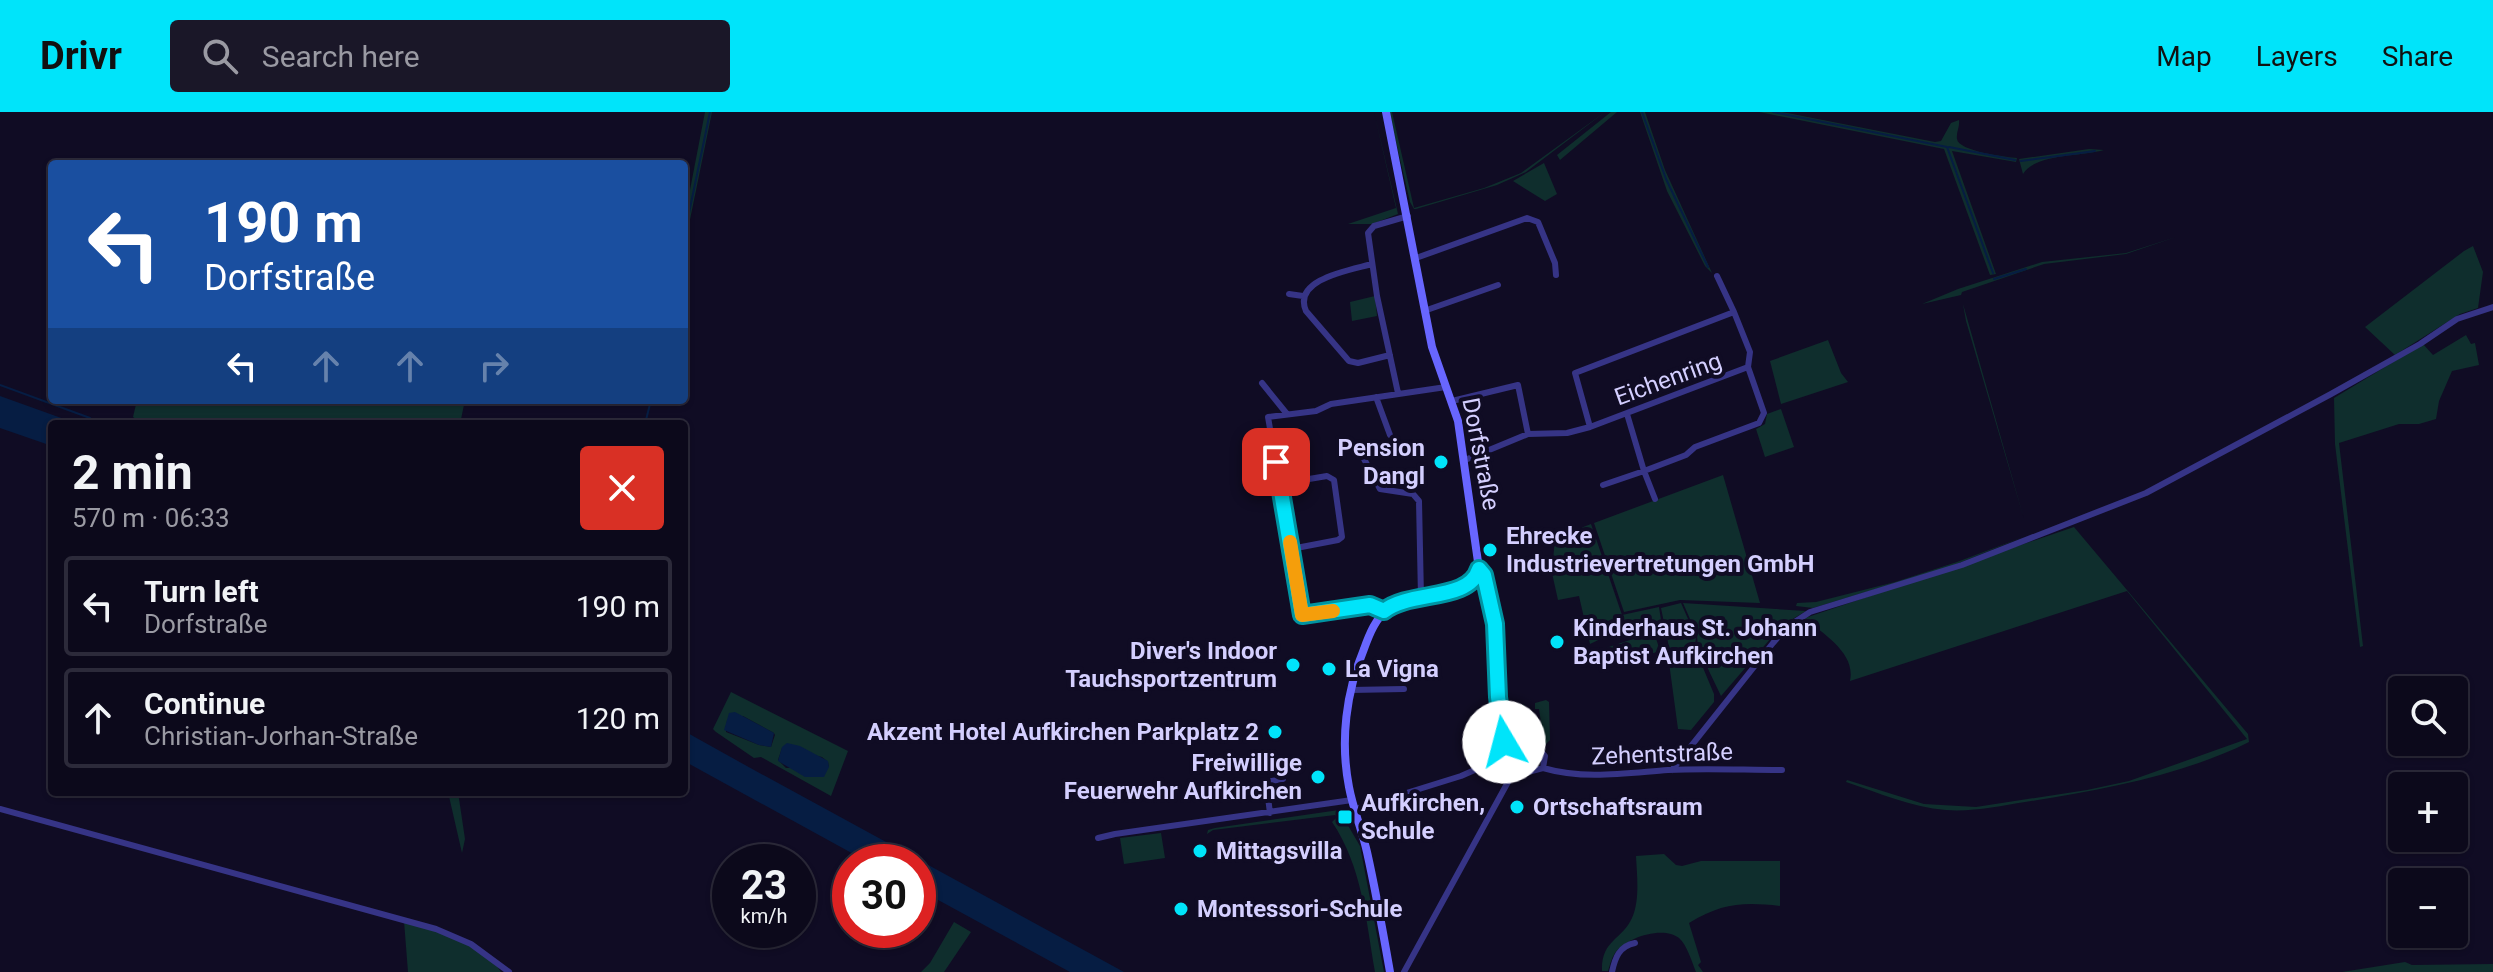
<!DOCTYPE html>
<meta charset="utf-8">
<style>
:root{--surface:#0c091b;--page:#1a1728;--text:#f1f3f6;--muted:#9a9aa3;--line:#2c2a3a;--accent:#00e4fa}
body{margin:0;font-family:Roboto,sans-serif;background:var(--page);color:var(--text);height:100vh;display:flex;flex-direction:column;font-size:30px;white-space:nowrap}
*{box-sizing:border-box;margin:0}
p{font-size:26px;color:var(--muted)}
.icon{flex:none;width:44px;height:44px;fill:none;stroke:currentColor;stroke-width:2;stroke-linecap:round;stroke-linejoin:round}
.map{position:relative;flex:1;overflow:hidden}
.panel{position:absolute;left:48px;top:308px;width:640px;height:376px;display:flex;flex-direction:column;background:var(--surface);border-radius:8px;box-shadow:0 2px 6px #0004,0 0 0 2px var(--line)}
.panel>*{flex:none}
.top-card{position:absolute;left:48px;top:48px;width:640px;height:244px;border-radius:8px;box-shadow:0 2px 6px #0004,0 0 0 2px var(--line);background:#1a4fa0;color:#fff;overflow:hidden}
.controls{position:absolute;left:2388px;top:564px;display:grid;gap:16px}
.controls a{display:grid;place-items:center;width:80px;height:80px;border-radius:8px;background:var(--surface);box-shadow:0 2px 6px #0004,0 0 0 2px var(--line);font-size:40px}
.speed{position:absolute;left:712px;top:732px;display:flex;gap:16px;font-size:40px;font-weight:700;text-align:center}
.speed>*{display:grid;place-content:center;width:104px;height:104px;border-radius:50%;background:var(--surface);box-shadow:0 2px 6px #0004,0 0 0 2px var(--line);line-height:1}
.speed small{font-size:20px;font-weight:400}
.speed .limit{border:12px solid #d22;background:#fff;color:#111}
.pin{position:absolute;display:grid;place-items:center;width:68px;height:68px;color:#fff;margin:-34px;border-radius:16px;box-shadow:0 4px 12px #0006}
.me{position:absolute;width:88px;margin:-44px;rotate:352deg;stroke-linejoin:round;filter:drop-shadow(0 0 6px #0008)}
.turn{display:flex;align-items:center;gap:28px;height:168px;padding:0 24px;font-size:36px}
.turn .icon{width:104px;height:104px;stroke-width:2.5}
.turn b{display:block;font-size:56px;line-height:68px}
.lanes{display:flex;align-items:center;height:76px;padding:0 24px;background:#0003;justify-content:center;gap:40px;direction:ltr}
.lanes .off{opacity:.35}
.round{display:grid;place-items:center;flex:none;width:84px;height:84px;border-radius:8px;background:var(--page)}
.summary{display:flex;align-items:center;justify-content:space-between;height:136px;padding:0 24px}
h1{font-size:48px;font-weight:700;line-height:60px}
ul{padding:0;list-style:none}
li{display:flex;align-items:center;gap:24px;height:100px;margin:0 16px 12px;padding:0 8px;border:4px solid var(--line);border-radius:8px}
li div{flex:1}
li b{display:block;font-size:30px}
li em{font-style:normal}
header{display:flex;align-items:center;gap:48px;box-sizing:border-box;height:112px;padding:0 40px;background:var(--accent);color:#111}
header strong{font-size:38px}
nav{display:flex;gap:44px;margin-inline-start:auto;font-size:28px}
.search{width:560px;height:72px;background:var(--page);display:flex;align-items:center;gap:20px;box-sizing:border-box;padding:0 28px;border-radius:8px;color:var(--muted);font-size:30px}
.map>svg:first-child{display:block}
.green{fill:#0f2e2d;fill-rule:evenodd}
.water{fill:#061d43}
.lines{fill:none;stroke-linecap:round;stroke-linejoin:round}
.stream{stroke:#061d43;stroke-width:2}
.street{stroke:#363486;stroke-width:6}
.secondary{stroke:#6866ff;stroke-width:8}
.route-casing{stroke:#0094a2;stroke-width:20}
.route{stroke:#00e4fa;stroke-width:14}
.slow{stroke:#f59e0b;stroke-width:14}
.poi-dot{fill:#00e4fa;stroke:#100c24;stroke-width:3}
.labels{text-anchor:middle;stroke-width:8;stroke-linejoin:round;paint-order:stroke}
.street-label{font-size:24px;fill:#d4cfff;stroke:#100c24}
.poi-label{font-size:24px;font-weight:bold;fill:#d4cfff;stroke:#100c24;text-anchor:start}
</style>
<header>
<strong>Drivr</strong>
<div class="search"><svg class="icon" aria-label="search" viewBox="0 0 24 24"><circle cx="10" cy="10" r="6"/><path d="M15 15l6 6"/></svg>Search here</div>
<nav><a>Map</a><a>Layers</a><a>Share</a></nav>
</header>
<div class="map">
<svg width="2493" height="860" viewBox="0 0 2493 860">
<rect width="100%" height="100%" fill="#100c24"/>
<!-- green -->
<path class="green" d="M705,0H712L684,137V109Z
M1374,0L1398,102L1372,112H1348L1396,96Z
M1389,0H1392L1414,96L1484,76L1521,61L1605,0L1526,60L1497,73L1416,97H1414L1410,90Z
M1611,0H1617L1560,48L1557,43Z
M1640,0H1645L1665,58L1712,161L1705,154L1667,79Z
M1759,0H1782L1935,30L1941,29L1951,11L1959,8C1960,15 1956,20 1957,27C1958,39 2006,45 2017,46L2016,50L1952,39L1996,162L1990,163L1944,37Z
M2089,37L2104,38C2081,45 2036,41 2023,62L2019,47Z
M1544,51L1557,82L1545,89L1513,69Z
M2176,125L2126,142L2044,152L1962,180L1961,183L1922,192L1958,177L2042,150L2126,141Z
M2473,134L2483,160L2478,196L2460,202L2395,243L2365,215L2464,139Z
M1375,184L1377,204L1352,209L1350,190Z
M1963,192L2024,407L1966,209Z
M2466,223L2471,232L2475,231L2479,253L2452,259L2439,289L2436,307L2419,312H2399L2339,331L2363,534L2360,535L2335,332L2334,286L2423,232L2433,243Z
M1828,228L1841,261L1848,270L1781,292L1770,249Z
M137,288H465L460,312H142L133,305Z
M1781,297L1794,335L1765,345L1756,317L1765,312L1767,302Z
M1723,363L1760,491L1680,488L1624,500L1594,411Z
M1591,412L1622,503L1659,495L1661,508L1626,520L1623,516L1590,532L1579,484L1558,488L1552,461L1555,426Z
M2074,415L2248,622L2249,630C2181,664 2100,678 2025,690C2000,694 1972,700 1946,698C1911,695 1879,681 1846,670L1847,668L1924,692L1976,695L2087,678L2129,669L2247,627L2127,479L1850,569C1856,541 1824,523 1805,506Z
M2026,424L1949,455L1813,496L1796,494L1797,491L1816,490L1895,470L1957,450Z
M1681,491L1696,525L1695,533L1670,540L1661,496Z
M1683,491L1806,499L1791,508L1771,526L1721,584L1698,536L1697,523Z
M1654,520L1660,539L1603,557L1597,539Z
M1696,539L1714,582V590L1691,618L1678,617L1668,543Z
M731,580L848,639L831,684L761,645L754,646L716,620L713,617ZM743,604L774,621L775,623L771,635L759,633L726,620L727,608ZM782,636L822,645L828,650L829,655L786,656L778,648Z
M1546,588L1549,590L1550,628L1542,636L1534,638C1520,626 1513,624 1515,601L1524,592L1529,627H1533L1534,631L1539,630V626L1543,624L1539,597H1535V591Z
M448,680H458L465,727L462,741Z
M1339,698L1360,734L1384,860H1375C1366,808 1362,754 1332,710L1337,705L1335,703L1213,718L1207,722L1208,718L1215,716Z
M1161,721L1165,746L1124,752L1120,726Z
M1664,742L1676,753L1682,754L1701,749H1780V794C1743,790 1722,791 1689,811L1701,850L1698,853L1703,860H1696C1692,850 1687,833 1679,826C1663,813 1625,826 1615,841C1611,847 1610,853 1608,859H1602C1601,828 1622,828 1632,806C1640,788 1637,764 1636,744Z
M404,809C433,818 486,833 501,860H408Z
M954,810L971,820L944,860H921L930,851Z
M2405,850L2412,853L2493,852V860H2342Z"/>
<!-- water -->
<path class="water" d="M0,284L78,312H52V334L0,316Z
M735,600L774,621L771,635L759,633L724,618L729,601Z
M684,619L745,653L1124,860H1070L918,777V750H868L684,649Z
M787,631L800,634L828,649L829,655L824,665H805L778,649L782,635Z"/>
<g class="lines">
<!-- stream -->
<path class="stream" d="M1642,0L1666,67L1708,155
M1773,0L1947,35L1993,161
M1949,35L2015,48
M2021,49L2095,39
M684,125L710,0
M1994,167L2026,157
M0,273L90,306
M645,312L651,288"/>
<!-- street -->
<path class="street" d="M1416,146L1527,106L1538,110L1555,151L1556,163
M1372,152C1351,158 1292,167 1306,199L1349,249L1358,251L1390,243
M1717,164L1734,200
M1289,182L1303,184
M1424,199L1498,173
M1262,271L1287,302
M1398,281L1377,184L1368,121L1374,114L1408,104
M1376,285L1390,323
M1452,289L1518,273L1528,322
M1627,302L1644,359L1686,343L1695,335L1759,311L1764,301L1748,255
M1363,345L1380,377L1413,382L1419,389L1421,485
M1465,348L1528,322L1567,321L1590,315L1575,261L1734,200L1750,240L1748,255L1590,315
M1279,372L1327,364L1334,368L1342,425L1338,428L1291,437
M1603,373L1644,359L1655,387
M1384,499L1370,493L1302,503L1268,305L1316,299L1331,292L1446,275
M1351,578L1404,577
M1543,656C1584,668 1627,661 1668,658C1706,656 1744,658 1782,658
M1672,658L1773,531L1787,515L1810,500L1962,453L2146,381L2331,282L2420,232L2457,207L2493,195
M1514,659L1524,661L1543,656L1545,644L1541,639
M0,697L436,817L471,832L509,860
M1355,697L1461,664L1509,643
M1270,701L1266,670L1283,667
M1098,726L1115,722L1352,688
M1404,860L1514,659L1501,612L1495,512L1484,463L1479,457
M1612,860C1615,846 1619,834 1635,831"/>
<!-- secondary -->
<path class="secondary" d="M1386,0L1432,235L1458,309L1479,457C1469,493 1413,476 1389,496C1376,505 1369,523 1364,537C1346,580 1340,629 1349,675C1353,697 1362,718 1367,740C1376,780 1383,820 1390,860"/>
</g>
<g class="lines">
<!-- route casing -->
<g class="route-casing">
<path id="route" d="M1276,350L1302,503L1370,493L1384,499C1410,478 1469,490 1479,457L1484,463L1495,512L1498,585L1504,630"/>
</g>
<!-- route -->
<use href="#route" class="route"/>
<!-- slow -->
<path class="slow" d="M1290,430L1302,503L1333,499"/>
</g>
<!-- markers -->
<g class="poi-dot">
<circle cx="1441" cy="350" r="8"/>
<circle cx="1490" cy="438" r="8"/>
<circle cx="1557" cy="530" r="8"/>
<circle cx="1293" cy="553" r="8"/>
<circle cx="1329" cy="557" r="8"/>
<circle cx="1275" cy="620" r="8"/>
<circle cx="1318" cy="665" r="8"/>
<circle cx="1517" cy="695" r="8"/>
<rect x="1337" y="697" width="16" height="16" rx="4"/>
<circle cx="1200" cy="739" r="8"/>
<circle cx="1181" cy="797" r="8"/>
</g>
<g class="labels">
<!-- street labels -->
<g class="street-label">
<text transform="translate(1668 267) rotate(-20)" y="8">Eichenring</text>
<text transform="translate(1481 342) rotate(79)" y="8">Dorfstraße</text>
<text transform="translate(1662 642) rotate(-2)" y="8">Zehentstraße</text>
</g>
<!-- poi labels -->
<g class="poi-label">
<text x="1425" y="344" text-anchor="end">Pension<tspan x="1425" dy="28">Dangl</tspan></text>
<text x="1506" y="432">Ehrecke<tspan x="1506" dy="28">Industrievertretungen GmbH</tspan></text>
<text x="1573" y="524">Kinderhaus St. Johann<tspan x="1573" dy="28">Baptist Aufkirchen</tspan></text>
<text x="1277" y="547" text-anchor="end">Diver's Indoor<tspan x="1277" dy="28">Tauchsportzentrum</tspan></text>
<text x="1345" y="565">La Vigna</text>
<text x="1259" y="628" text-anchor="end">Akzent Hotel Aufkirchen Parkplatz 2</text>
<text x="1302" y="659" text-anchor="end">Freiwillige<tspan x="1302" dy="28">Feuerwehr Aufkirchen</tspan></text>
<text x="1361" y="699">Aufkirchen,<tspan x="1361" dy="28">Schule</tspan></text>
<text x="1533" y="703">Ortschaftsraum</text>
<text x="1216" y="747">Mittagsvilla</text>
<text x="1197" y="805">Montessori-Schule</text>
</g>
</g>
</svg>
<div class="controls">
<a><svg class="icon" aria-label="search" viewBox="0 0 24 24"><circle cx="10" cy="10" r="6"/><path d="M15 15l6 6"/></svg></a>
<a>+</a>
<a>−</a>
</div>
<div class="speed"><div>23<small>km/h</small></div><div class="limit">30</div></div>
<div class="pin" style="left:1276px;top:350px;background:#d93025"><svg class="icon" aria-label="arrive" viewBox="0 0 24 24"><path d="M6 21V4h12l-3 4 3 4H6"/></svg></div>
<svg class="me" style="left:1504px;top:630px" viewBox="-20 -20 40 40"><circle r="19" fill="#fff"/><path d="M0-13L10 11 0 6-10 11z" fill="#00e4fa"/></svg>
<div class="top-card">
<div class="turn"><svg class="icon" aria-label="left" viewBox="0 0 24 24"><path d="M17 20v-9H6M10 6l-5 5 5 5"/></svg><div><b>190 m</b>Dorfstraße</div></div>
<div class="lanes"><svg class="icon" aria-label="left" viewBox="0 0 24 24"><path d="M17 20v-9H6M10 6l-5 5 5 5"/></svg><svg class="icon off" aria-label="ahead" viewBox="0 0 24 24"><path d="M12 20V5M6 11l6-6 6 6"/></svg><svg class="icon off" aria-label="ahead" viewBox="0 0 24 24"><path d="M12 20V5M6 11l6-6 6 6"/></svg><svg class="icon off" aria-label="right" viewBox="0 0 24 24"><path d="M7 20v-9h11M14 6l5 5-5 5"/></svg></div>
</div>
<section class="panel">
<div class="summary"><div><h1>2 min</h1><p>570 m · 06:33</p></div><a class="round" style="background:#d93025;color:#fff"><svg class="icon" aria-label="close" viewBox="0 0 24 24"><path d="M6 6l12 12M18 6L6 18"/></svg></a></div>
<ul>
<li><svg class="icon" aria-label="left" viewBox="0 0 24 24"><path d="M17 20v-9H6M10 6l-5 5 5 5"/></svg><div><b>Turn left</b><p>Dorfstraße</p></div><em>190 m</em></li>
<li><svg class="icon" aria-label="ahead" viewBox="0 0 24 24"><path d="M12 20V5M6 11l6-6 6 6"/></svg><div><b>Continue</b><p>Christian-Jorhan-Straße</p></div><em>120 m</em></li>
</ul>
</section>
</div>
